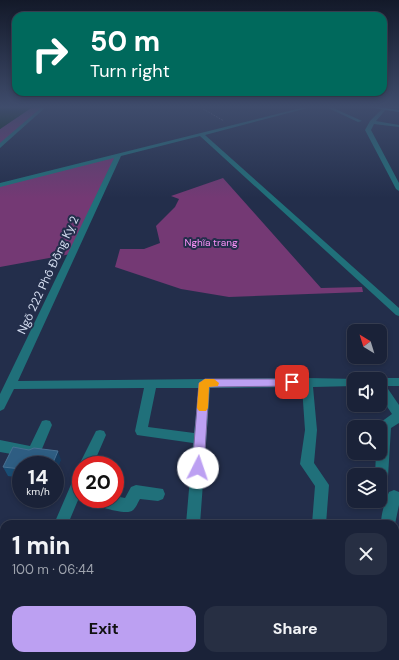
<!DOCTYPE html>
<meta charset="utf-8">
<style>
:root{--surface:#1a2238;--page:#272f43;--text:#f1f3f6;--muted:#9fa4ae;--line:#383f53;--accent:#bca0f2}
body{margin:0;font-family:"DM Sans",sans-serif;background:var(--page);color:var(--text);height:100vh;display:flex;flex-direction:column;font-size:15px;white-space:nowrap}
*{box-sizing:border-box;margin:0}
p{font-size:13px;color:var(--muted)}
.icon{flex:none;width:22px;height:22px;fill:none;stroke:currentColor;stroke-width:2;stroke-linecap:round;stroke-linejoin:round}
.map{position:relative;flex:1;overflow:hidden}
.panel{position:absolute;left:0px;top:520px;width:399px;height:140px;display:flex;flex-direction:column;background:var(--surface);border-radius:12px 12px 0 0;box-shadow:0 2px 6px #0003,0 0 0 1px var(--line)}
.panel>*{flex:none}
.hud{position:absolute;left:12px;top:12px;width:375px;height:84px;border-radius:12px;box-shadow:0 2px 6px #0003,0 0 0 1px var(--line);background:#00695c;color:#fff;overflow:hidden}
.needle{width:26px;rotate:322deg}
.tools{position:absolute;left:347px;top:324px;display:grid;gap:8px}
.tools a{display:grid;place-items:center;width:40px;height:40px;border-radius:8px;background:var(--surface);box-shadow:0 2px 6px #0003,0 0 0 1px var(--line);font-size:20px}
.speed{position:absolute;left:12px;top:456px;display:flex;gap:8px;font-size:20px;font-weight:700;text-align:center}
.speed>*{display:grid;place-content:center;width:52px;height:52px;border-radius:50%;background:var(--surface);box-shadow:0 2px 6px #0003,0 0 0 1px var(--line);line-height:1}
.speed small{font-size:10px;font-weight:400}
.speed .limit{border:6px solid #d22;background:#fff;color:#111}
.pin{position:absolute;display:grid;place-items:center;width:34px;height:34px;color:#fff;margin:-17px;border-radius:8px;box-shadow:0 2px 6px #0006}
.me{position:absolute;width:44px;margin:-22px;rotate:4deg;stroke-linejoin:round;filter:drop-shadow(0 0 3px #0008)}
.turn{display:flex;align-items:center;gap:14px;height:84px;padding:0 12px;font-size:18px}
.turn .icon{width:52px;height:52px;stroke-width:2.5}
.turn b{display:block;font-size:28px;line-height:34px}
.round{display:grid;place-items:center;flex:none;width:42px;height:42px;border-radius:12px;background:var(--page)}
.head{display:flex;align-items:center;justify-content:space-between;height:68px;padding:0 12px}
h1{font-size:24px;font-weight:700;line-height:30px}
.button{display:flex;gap:8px;margin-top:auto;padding:8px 12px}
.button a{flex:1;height:46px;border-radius:12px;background:var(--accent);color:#111;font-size:16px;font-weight:700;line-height:46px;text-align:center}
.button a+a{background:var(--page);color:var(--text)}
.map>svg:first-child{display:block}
.green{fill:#743974}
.water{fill:#07270e}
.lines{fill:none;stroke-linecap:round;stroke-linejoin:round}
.path{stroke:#6a748d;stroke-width:1;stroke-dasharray:1.5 1.5;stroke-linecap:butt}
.minor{fill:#20707a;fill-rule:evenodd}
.major{fill:#29a9b9;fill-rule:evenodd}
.wall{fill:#194d74}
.shaded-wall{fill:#153a5e}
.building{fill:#2e5d82;stroke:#487193}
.route{fill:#bca0f2;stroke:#7a689d}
.slow{fill:#f59e0b}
.labels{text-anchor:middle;stroke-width:4;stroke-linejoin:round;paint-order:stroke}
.far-park-label{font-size:10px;fill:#fa91f9;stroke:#232e4b}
.street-label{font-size:12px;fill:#d6def1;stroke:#232e4b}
</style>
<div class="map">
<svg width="399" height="660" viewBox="0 0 399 660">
<rect width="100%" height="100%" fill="#232e4b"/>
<!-- green -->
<path class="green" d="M34,106H45L0,146V129Z
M119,154L71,254L0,267V185Z
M223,178L321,288L362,287L363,292L229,297L181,289L115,267L120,249H144L160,243L156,226L175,207L179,199L171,196Z"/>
<!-- water -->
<path class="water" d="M2,106H34L0,129V107Z"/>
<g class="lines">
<!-- path -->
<path class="path" d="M198,106L224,121"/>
<!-- minor -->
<path class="minor" d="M43,106H47L0,148V143Z
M309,106H315L205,135L399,308V316L396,315L200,136L121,156L18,381L307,378L358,379H354V386L313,387L317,430L314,463L329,485L326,524H312L315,486L300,464L305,430L302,387L210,388L200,524H186L193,443L137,435L135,431L144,388L14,389L4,409L0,411V394L114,158L0,187V183ZM156,388H199L194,433L148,427Z
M324,106H329L362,121L358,122Z
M385,106H389L376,121L399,125V127L374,124L371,130L399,183V191L396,189L365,130L370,121Z
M380,378H399V386H386L399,405V423L391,428L387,493L385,498L380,500V475H375L376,453H380L379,426L381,422L392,414L380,396V379H376Z
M46,420L50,421L52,425L39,456L34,458L0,452V440L30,446L42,421Z
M100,430L104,431L106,435L93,465H81V469L79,465L96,431Z
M81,471V493L68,524H54L76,473Z
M136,485L163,489L165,494L163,499L158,501L140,499C138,502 136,508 133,510C128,516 100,507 93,504L91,499H115V496L125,498L131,487Z
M394,490L399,492V505L395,524H381C381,513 385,502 389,492Z
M0,532L4,533V549L0,548Z
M395,544L399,545V561L395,560Z
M4,552V576L0,578V554Z
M395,602H399V618H395Z
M44,656H62V660H44Z
M123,656H141V660H123Z
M182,656H200V660H182Z
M235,656H253V660H235Z
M311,656H329L330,660H312Z
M366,656H384V660H366Z"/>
<!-- major -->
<path class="major" d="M361,106H370L399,110V112Z"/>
</g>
<!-- wall -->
<path class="wall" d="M61,460L55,465H21V478L8,476L3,467Z"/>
<!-- shaded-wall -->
<path class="shaded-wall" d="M58,451L61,460L55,476V465H52Z"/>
<!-- building -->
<path class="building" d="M13,447L29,450L34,448L58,451L52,465H21V469L3,467Z"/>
<!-- sky -->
<linearGradient id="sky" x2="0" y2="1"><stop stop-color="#131929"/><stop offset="0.54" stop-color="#3f4c6c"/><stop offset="1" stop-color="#3f4c6c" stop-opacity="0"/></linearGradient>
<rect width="399" height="198" fill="url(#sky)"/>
<!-- route -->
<path class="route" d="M205,379H292L297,382L292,386L209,387L204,468L202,471L198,473L194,471L192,468L199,383Z"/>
<!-- slow -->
<path class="slow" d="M205,379H214L219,383L218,386L209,387L208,408L206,411H199L197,408L199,383Z"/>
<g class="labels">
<!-- far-park labels -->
<g class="far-park-label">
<text x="211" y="246">Nghĩa trang</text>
</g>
<!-- street labels -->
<g class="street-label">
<text transform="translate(48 275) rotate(-65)" y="4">Ngõ 222 Phố Đồng Kỵ 2</text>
</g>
</g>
</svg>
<div class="tools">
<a><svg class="needle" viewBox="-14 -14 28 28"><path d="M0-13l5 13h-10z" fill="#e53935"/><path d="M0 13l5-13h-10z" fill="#9fa4ae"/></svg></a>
<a><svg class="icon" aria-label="sound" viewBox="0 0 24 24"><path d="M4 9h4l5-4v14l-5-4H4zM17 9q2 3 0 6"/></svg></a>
<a><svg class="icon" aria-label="search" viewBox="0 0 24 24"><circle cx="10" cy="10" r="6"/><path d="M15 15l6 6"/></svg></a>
<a><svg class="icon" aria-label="layers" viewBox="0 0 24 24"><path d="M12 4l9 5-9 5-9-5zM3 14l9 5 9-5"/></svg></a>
</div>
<div class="speed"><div>14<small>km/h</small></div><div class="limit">20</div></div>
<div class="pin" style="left:292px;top:382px;background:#d93025"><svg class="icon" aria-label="arrive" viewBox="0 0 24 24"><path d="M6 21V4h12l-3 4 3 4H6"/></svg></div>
<svg class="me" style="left:198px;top:468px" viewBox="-20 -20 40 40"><circle r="19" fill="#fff"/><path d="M0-13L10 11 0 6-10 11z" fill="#bca0f2"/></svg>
<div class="hud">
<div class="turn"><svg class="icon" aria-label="right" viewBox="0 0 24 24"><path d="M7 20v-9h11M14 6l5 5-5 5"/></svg><div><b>50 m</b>Turn right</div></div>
</div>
<section class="panel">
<div class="head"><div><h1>1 min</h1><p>100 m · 06:44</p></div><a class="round"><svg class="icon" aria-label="close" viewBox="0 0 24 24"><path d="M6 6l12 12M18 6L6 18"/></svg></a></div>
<div class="button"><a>Exit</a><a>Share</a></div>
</section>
</div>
